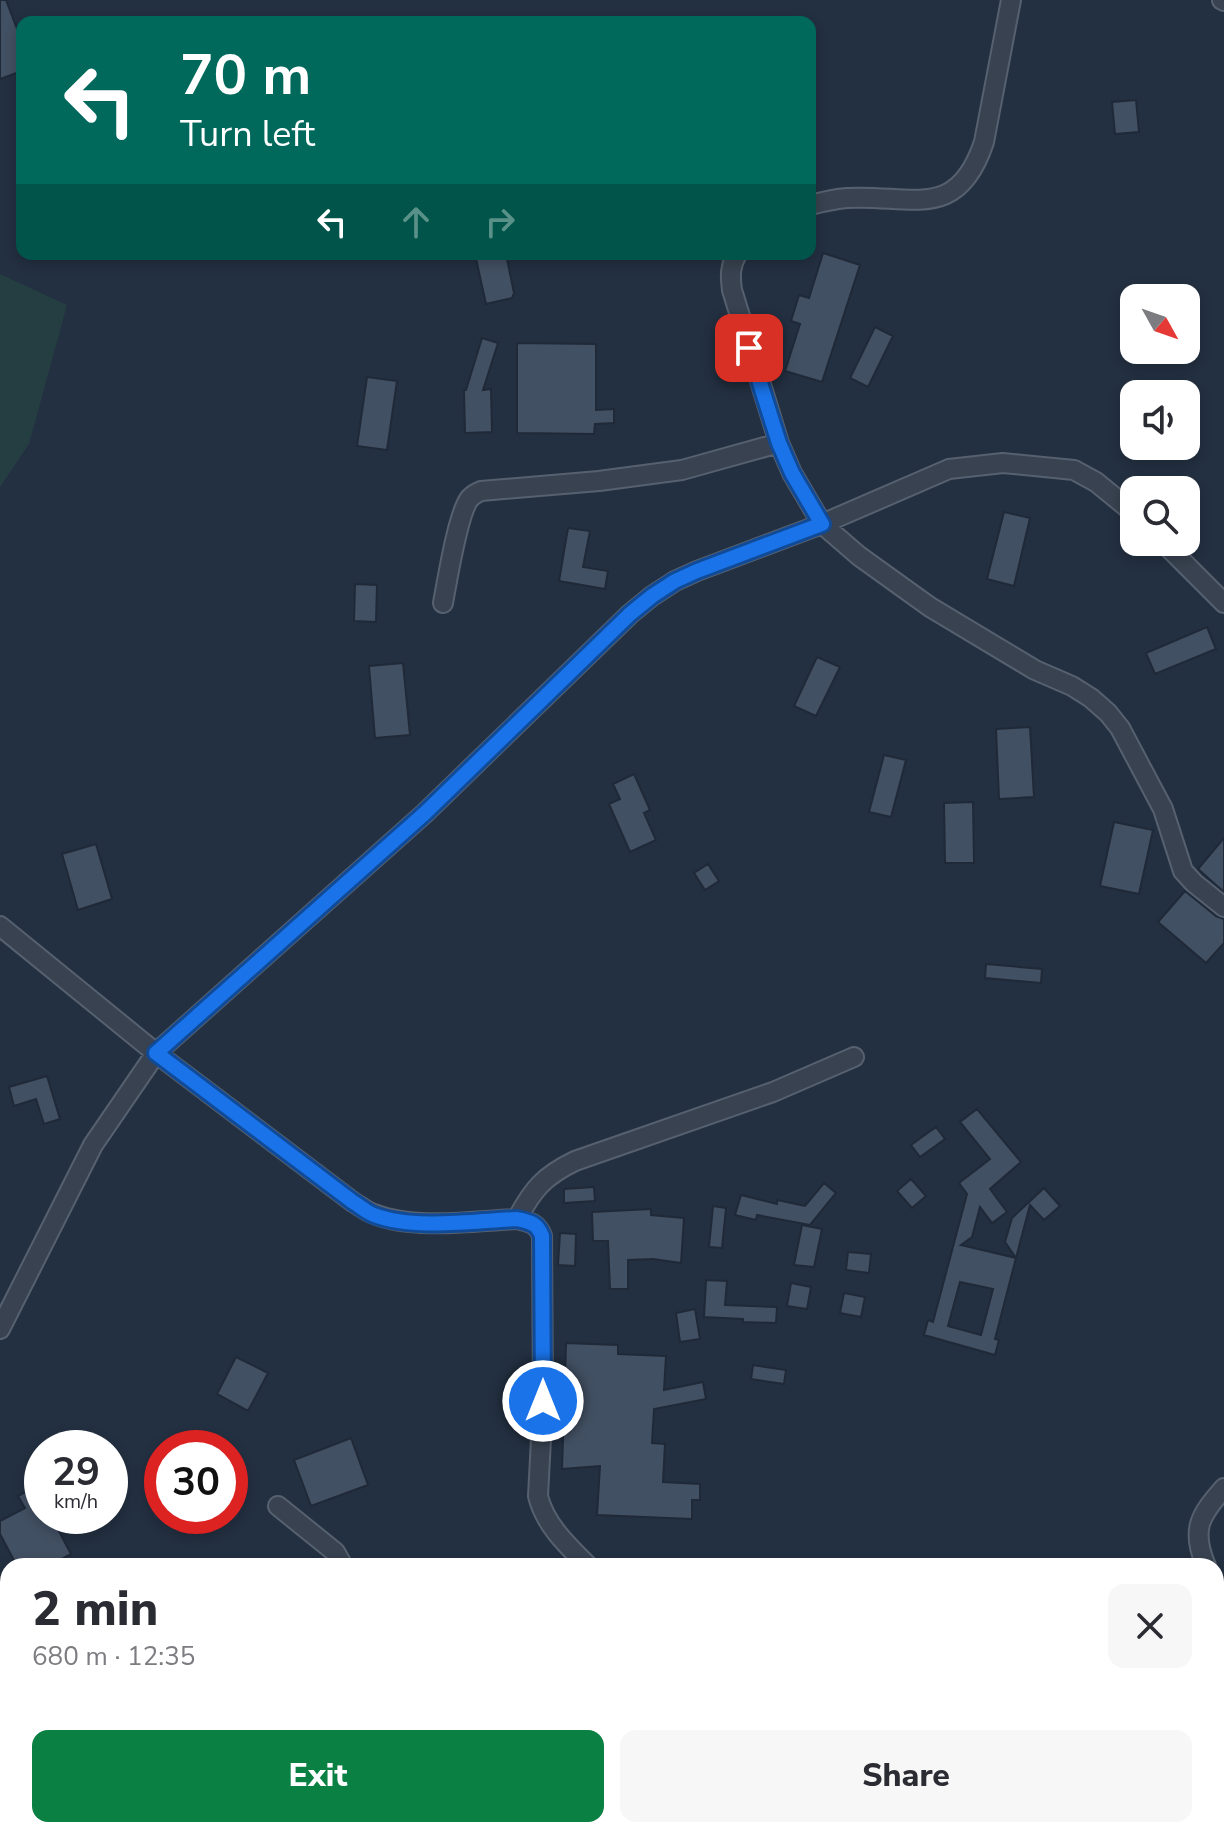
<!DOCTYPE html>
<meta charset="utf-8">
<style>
:root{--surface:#fff;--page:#f7f7f7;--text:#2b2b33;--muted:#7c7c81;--accent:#0b8043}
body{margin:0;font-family:"Nunito Sans",sans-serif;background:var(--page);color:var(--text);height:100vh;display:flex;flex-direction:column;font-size:30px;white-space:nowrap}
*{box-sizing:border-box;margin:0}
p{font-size:26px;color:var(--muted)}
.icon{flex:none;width:44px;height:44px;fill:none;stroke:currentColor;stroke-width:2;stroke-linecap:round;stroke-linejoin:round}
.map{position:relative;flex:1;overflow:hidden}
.details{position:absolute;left:0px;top:1558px;width:1224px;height:280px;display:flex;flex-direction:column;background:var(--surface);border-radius:24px 24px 0 0;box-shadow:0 4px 12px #0003}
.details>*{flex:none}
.hud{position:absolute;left:16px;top:16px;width:800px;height:244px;border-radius:16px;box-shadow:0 4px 12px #0003;background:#00695c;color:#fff;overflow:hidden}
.needle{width:52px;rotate:130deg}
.fabs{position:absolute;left:1120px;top:284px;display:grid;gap:16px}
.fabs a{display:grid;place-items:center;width:80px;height:80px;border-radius:16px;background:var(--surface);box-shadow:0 4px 12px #0003;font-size:40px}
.speed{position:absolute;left:24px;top:1430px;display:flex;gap:16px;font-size:40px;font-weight:700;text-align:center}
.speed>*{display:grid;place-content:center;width:104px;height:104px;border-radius:50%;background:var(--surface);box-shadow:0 4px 12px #0003;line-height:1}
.speed small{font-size:20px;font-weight:400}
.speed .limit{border:12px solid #d22;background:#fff;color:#111}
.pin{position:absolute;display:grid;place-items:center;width:68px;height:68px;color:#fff;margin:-34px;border-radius:16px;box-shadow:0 4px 12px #0006}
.me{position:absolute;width:88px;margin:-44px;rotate:0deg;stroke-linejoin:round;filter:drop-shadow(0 0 6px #0008)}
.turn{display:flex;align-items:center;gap:28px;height:168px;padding:0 32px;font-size:36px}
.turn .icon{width:104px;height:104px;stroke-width:2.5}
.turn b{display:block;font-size:56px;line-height:68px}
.lanes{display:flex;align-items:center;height:76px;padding:0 32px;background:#0003;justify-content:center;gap:40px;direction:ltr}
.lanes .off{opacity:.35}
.round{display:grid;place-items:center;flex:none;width:84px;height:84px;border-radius:16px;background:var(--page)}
.summary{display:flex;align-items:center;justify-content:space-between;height:136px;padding:0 32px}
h1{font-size:48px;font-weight:800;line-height:60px}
.cta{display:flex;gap:16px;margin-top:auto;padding:16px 32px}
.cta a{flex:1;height:92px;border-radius:16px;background:var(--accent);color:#fff;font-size:32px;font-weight:800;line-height:92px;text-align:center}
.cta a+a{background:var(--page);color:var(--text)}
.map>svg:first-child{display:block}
.green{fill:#253e42}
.building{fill:#425063;stroke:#1f2938;stroke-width:2;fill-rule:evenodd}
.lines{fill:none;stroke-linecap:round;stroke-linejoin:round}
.minor-casing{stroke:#56606e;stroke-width:22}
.minor{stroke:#384250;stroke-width:18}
.route-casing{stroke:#114b97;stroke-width:20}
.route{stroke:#1a73e8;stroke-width:14}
</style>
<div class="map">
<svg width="1224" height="1838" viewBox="0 0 1224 1838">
<rect width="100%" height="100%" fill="#233041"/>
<!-- green -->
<path class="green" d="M0,274L67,305L29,444L0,487Z
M0,1635L8,1646V1830H209L222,1838H0Z"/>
<!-- building -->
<path class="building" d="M0,0H6L19,34L22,33V71L0,79Z
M1136,100L1139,132L1115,134L1112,102Z
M823,253L860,265L822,382L785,371L800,324L791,321L799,295L809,298Z
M475,254H506L514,293L512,298L486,304Z
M875,327L893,336L868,387L850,378Z
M482,338L498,343L483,390L491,389L492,432L465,433L464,390H466Z
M517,343L596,344V410L614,409V423L595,424L594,434L517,433Z
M367,377L397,381L387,450L357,446Z
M1004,512L1030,518L1014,586L987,579Z
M568,528L590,531L583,567L608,571L605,589L559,581Z
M355,584L377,585L376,622L354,621Z
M1207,627L1216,649L1155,674L1146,653Z
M817,657L840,667L816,716L794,706Z
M403,663L410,735L375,738L369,666Z
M1030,727L1034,797L999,799L996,729Z
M884,755L906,760L891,817L869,812Z
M634,774L650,810L644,813L656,840L630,852L609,804L620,799L613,784Z
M973,802L974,863H945L944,803Z
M1114,822L1153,830L1139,894L1100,886Z
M1224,838V892L1198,869Z
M96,844L112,899L78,910L62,854Z
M708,864L719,881L705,890L694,873Z
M1185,891L1216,916L1224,919V943L1206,963L1158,922Z
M986,964L1042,969L1041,983L985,978Z
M47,1076L60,1119L44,1124L36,1099L14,1106L9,1087Z
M977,1109L1021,1162L990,1189L1007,1212L992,1223L980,1207L972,1237L961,1245L1016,1258L995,1339L999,1340L995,1355L924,1335L928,1320L933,1322L967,1194L959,1183L990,1159L960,1122ZM960,1282L993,1289L981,1335L948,1326Z
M936,1127L945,1139L920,1157L911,1145Z
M911,1179L926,1196L912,1208L897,1191Z
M824,1183L836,1193L810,1225L757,1215L756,1220L735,1215L741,1195L777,1204V1200L805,1206Z
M594,1187L595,1201L564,1203V1189Z
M1044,1188L1060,1206L1044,1220L1030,1205L1016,1258L1005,1242L1012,1218Z
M713,1206L726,1208L722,1248L709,1247Z
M651,1209V1215L684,1218L681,1263L653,1259L628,1260V1289H610L608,1241H593L592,1212Z
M802,1225L822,1229L814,1267L794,1265Z
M560,1233L576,1234L575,1266L558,1265Z
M848,1252L871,1254L869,1273L846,1270Z
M706,1280L727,1281L725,1305L777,1307L776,1323L743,1322V1319L704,1317Z
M791,1283L811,1287L807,1309L787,1306Z
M844,1293L865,1297L861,1317L840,1313Z
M695,1309L700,1339L680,1342L676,1313Z
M566,1343L618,1345V1354L666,1356L664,1390L703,1382L706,1399L654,1409L652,1443L665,1444L663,1482L700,1484V1500H692V1519L597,1515L600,1466L562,1469Z
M236,1357L268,1373L248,1411L217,1394Z
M753,1365L786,1370L784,1384L751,1379Z
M351,1438L368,1485L311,1506L294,1460Z
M35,1487L42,1500V1516H51L71,1554L49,1566H17L0,1534V1521L25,1508L18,1496Z"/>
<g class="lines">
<!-- minor casing -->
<g class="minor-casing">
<path id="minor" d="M1222,0L1224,1
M810,205C822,202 834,199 847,198C911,194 957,223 984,142L1011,0
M737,254C730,266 730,276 732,290L779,443L792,473L822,524L859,556L930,607L1035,670L1072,686L1091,698L1108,713L1120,728L1163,809L1183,871L1194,883L1224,907
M1163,542L1224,603
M443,603C447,582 458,512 470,498C474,494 476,493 481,491L599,481L682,470L779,443
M0,926L156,1053L353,1202C360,1206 367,1212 374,1214C414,1230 474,1221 517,1219C530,1222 537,1223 542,1236L543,1401L538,1496C545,1525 568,1546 588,1566
M517,1219C533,1189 544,1176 575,1161L773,1092L854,1057
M0,1329L93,1145L156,1053L425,813L630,614L652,596L675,581L697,571L822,524L949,469L1003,463L1074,470L1096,482L1134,513
M278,1506L335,1552L343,1566
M1206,1566C1191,1530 1199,1516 1224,1488
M1216,1587L1224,1605
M0,1639L8,1649
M1216,1686L1224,1672
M0,1793L8,1788
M234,1830L241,1838
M255,1830L260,1838
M566,1830L570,1838
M1116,1838L1121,1830"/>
</g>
<!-- minor -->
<use href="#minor" class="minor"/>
</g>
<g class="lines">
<!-- route casing -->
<g class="route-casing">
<path id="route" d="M543,1401L542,1236C537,1223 530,1222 517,1219C474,1221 414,1230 374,1215C366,1212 360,1206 353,1202L156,1053L425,813L630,614L652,596L675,581L697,571L822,524L792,473L779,443L749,348"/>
</g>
<!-- route -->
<use href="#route" class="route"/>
</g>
</svg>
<div class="fabs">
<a><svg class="needle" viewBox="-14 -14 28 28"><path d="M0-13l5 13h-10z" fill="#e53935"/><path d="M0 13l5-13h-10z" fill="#7c7c81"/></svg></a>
<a><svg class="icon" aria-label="sound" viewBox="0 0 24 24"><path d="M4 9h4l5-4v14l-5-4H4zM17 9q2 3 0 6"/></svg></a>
<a><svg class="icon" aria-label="search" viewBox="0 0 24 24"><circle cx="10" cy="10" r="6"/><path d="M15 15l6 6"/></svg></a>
</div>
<div class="speed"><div>29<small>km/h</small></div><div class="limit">30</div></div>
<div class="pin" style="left:749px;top:348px;background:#d93025"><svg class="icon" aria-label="arrive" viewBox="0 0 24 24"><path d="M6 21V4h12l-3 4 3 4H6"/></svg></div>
<svg class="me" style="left:543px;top:1401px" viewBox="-20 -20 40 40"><circle r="17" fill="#1a73e8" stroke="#fff" stroke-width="3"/><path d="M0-11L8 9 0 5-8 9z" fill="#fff"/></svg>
<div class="hud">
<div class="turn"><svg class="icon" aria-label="left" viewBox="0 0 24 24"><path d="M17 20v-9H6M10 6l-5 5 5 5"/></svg><div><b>70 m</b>Turn left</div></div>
<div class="lanes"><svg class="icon" aria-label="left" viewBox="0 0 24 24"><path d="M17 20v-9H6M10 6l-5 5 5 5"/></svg><svg class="icon off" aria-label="ahead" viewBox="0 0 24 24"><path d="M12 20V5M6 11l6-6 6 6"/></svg><svg class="icon off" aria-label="right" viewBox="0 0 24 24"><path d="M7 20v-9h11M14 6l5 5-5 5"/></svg></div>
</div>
<section class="details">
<div class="summary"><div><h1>2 min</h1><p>680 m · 12:35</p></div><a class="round"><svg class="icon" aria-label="close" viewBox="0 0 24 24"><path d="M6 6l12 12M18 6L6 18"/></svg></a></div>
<div class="cta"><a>Exit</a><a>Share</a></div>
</section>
</div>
